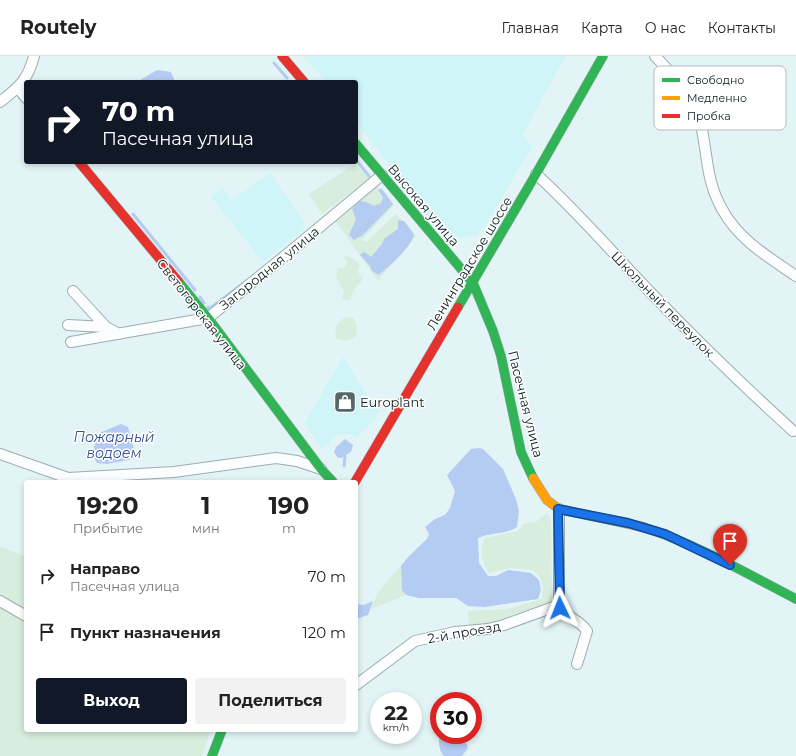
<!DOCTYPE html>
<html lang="ru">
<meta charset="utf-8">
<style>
:root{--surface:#fff;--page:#f2f2f2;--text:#222;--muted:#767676;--line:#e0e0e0;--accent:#111827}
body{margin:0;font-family:Montserrat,sans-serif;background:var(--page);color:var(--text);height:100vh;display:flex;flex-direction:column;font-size:15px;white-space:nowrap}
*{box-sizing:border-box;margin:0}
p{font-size:13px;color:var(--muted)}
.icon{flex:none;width:22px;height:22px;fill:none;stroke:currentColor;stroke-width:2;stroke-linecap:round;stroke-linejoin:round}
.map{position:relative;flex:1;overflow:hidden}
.sheet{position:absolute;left:24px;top:424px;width:334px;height:252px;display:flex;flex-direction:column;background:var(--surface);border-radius:4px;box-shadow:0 2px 6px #0003}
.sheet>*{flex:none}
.top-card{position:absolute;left:24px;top:24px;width:334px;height:84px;border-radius:4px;box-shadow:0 2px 6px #0003;background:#111827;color:#fff;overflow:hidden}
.speed{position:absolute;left:370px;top:636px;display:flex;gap:8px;font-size:20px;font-weight:700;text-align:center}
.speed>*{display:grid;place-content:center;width:52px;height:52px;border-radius:50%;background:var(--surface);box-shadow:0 2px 6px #0003;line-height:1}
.speed small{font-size:10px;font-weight:400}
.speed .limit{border:6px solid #d22;background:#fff;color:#111}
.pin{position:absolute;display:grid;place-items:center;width:34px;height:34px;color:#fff;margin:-41px -17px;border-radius:50% 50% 50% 0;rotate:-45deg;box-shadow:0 0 4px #0007}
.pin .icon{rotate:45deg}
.me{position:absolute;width:44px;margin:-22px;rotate:358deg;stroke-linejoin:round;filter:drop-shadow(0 0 3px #0008)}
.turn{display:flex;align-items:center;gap:14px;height:84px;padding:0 12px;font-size:18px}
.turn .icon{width:52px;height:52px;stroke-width:2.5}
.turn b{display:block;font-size:28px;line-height:34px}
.eta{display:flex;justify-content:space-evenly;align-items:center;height:68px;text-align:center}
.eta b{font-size:24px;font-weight:700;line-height:28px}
.cta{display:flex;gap:8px;margin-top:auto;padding:8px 12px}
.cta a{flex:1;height:46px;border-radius:4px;background:var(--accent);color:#fff;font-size:16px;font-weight:700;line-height:46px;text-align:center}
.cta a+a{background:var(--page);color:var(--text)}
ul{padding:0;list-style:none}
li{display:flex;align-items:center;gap:12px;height:56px;padding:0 12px}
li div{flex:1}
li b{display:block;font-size:15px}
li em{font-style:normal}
header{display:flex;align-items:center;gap:24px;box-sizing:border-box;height:56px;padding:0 20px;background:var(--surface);border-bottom:1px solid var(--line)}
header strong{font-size:19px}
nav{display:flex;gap:22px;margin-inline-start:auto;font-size:14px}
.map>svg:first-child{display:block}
.built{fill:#cff5f8}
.green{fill:#d8eddd}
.water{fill:#b4ccf2}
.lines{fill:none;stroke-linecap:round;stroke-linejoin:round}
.stream{stroke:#b4ccf2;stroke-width:3}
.street-casing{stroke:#9dadae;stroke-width:12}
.fast-casing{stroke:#9dadae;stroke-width:10}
.slow-casing{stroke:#9dadae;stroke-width:10}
.jam-casing{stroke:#9dadae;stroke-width:10}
.street{stroke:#fbfdfe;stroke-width:10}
.fast{stroke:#30b455;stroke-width:9}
.slow{stroke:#ff9f0a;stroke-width:9}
.jam{stroke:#e5322d;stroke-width:9}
.route-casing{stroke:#114b97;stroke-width:10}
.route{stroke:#1a73e8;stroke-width:7}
.labels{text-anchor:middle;stroke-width:3;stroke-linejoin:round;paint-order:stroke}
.street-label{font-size:13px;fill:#0b1b1c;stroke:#fff}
.poi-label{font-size:13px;fill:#0b1b1c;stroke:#fff;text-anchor:start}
.water-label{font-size:14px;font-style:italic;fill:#335090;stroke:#fff}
.key{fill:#fff;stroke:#b6bbbb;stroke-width:1}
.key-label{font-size:11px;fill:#0b1b1c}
</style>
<header>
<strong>Routely</strong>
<nav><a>Главная</a><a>Карта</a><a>О нас</a><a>Контакты</a></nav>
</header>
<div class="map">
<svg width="796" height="700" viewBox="0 0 796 700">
<rect width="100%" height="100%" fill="#e2f4f6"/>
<!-- built -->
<path class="built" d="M303,0H567L552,24L523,79L532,90L484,172L475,179L462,182L443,176L417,145L356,65V26H327Z
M270,117L303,164L304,173L263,206L211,141L222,131L232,144Z
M343,301L368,341L380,351L377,360L357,382L349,378H339L322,393L304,368Z"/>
<!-- green -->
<path class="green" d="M355,108L369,122L322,158L309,138Z
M377,130L394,149L362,184L366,186L396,158L416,180L378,225L334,163L355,144Z
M344,200C350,200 356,204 360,209C357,215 358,217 363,223C359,229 352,234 351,242L348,245L342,243L344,236L336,221L338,212H343L347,208Z
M347,261L353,262L356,267L357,279C350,285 345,286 336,282C334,272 337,264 347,261Z
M547,457L551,464L552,548L490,569L469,571L468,555L507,553L542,543L543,530L540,521L533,514L510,512L489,517C482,506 478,494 485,482L518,475L523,468L536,466Z
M0,490L26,501V674H211L202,700H0Z
M401,510L402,534L406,539L371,553C376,536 389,523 401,510Z"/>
<!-- water -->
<path class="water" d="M157,14L171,16L175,26H137Z
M380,133H382L393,148L363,179L354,184L349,179L356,163L352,153L359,145L366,146L374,150L381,147L383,141L378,134Z
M398,164L404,165L414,178C411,192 390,209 379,219L372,215C369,207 365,205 360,199L364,196L371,201L382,188L384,183L398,173Z
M121,368L128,371L134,393V403L107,408L97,407L92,397L99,377Z
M345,383L353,389L351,396L341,402L337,401L334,396L336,391Z
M479,392L483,393L503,413L516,443L519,455L517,471C505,479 491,476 478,482L479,507L488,520H496L508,514L531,517L539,524L541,534L538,543L484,551L468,550L456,542H419L406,539L402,534L401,510L409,500L427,483L429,478L425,471L435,463L445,459L450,452L455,435L447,419L471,393Z
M373,545L368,559L356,563V548L364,549Z
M450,679H458L467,688L468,692L462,700H444C439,694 439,689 439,681Z"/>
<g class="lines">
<!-- stream -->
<path class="stream" d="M274,7L287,22
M356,104L369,120
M133,158L195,234
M200,241L204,247
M208,251L209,253L248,224
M344,410L345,400"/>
<!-- street casing -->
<g class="street-casing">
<path id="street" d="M655,0C673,19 693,39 700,65C708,96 705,123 722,153C738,183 768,201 796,220
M18,32L26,42
M0,46C19,31 28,24 34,0
M536,118C579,157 616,201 656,242C700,288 746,332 793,375
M73,235L106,271
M68,269L106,271L119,278
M71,286L208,262L297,190L382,119
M0,398L68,422L174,416L276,402L297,405L321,413
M559,453V549C564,561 579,563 587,575L577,608
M0,545L26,560
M356,629L415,585L455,576L488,573L504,569L559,549"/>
</g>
<!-- fast casing -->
<g class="fast-casing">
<path id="fast" d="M356,88L473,227L493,275L501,300L521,396L533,422
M178,225L208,262L321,413L333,426
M458,251L536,118L603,0
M643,471C696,488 746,517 796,543
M212,700L222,674"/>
</g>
<!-- slow casing -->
<g class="slow-casing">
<path id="slow" d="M533,422L547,444L559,453L643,471"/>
</g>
<!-- jam casing -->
<g class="jam-casing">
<path id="jam" d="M282,0L304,26
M79,106L178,225
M355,426L458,251"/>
</g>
<!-- street -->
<use href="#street" class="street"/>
<!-- fast -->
<use href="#fast" class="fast"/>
<!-- slow -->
<use href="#slow" class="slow"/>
<!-- jam -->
<use href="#jam" class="jam"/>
</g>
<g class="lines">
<!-- route casing -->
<g class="route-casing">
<path id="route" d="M560,552L558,453L628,467L665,478L730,509"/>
</g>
<!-- route -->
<use href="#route" class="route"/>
</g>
<!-- icons -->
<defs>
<g id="shop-square" transform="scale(1.15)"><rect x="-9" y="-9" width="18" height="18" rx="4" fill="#566768" stroke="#fff"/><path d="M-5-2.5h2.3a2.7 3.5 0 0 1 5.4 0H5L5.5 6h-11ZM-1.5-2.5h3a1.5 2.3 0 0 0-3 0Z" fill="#fff"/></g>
</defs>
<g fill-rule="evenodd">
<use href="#shop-square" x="345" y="346"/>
</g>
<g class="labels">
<!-- street labels -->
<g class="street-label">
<text transform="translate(424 149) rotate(50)" y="5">Высокая улица</text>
<text transform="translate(469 207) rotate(-59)" y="5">Ленинградское шоссе</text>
<text transform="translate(269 212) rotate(-39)" y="5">Загородная улица</text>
<text transform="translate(663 248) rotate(46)" y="5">Школьный переулок</text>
<text transform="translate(202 258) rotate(52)" y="5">Светогорская улица</text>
<text transform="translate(526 348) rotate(76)" y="5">Пасечная улица</text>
<text transform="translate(464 576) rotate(-10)" y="5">2-й проезд</text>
</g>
<!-- poi labels -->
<g class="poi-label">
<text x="360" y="351">Europlant</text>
</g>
<!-- water labels -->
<g class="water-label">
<text x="114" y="386">Пожарный<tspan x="114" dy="16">водоем</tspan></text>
</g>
</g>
<!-- legend -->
<rect x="654" y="10" width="132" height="64" rx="6" class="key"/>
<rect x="662" y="22" width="18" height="4" fill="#30b455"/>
<rect x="662" y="40" width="18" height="4" fill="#ff9f0a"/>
<rect x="662" y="58" width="18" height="4" fill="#e5322d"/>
<g class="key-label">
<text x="687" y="28">Свободно</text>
<text x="687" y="46">Медленно</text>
<text x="687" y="64">Пробка</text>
</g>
</svg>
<div class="speed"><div>22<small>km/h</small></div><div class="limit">30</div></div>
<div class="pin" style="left:730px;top:509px;background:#d93025"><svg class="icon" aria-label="arrive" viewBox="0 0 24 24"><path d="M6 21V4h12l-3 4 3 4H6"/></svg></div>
<svg class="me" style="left:560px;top:552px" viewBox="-20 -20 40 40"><path d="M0-17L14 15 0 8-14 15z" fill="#1a73e8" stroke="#fff" stroke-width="4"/></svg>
<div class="top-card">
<div class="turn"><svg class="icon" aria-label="right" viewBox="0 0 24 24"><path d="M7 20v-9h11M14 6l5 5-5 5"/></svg><div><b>70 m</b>Пасечная улица</div></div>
</div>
<section class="sheet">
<div class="eta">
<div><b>19:20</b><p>Прибытие</p></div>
<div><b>1</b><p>мин</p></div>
<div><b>190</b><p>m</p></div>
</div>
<ul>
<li><svg class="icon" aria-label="right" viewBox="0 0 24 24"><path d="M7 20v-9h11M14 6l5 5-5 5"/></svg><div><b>Направо</b><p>Пасечная улица</p></div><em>70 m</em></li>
<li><svg class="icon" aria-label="arrive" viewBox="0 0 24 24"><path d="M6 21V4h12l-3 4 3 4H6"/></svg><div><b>Пункт назначения</b></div><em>120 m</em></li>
</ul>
<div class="cta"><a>Выход</a><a>Поделиться</a></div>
</section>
</div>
